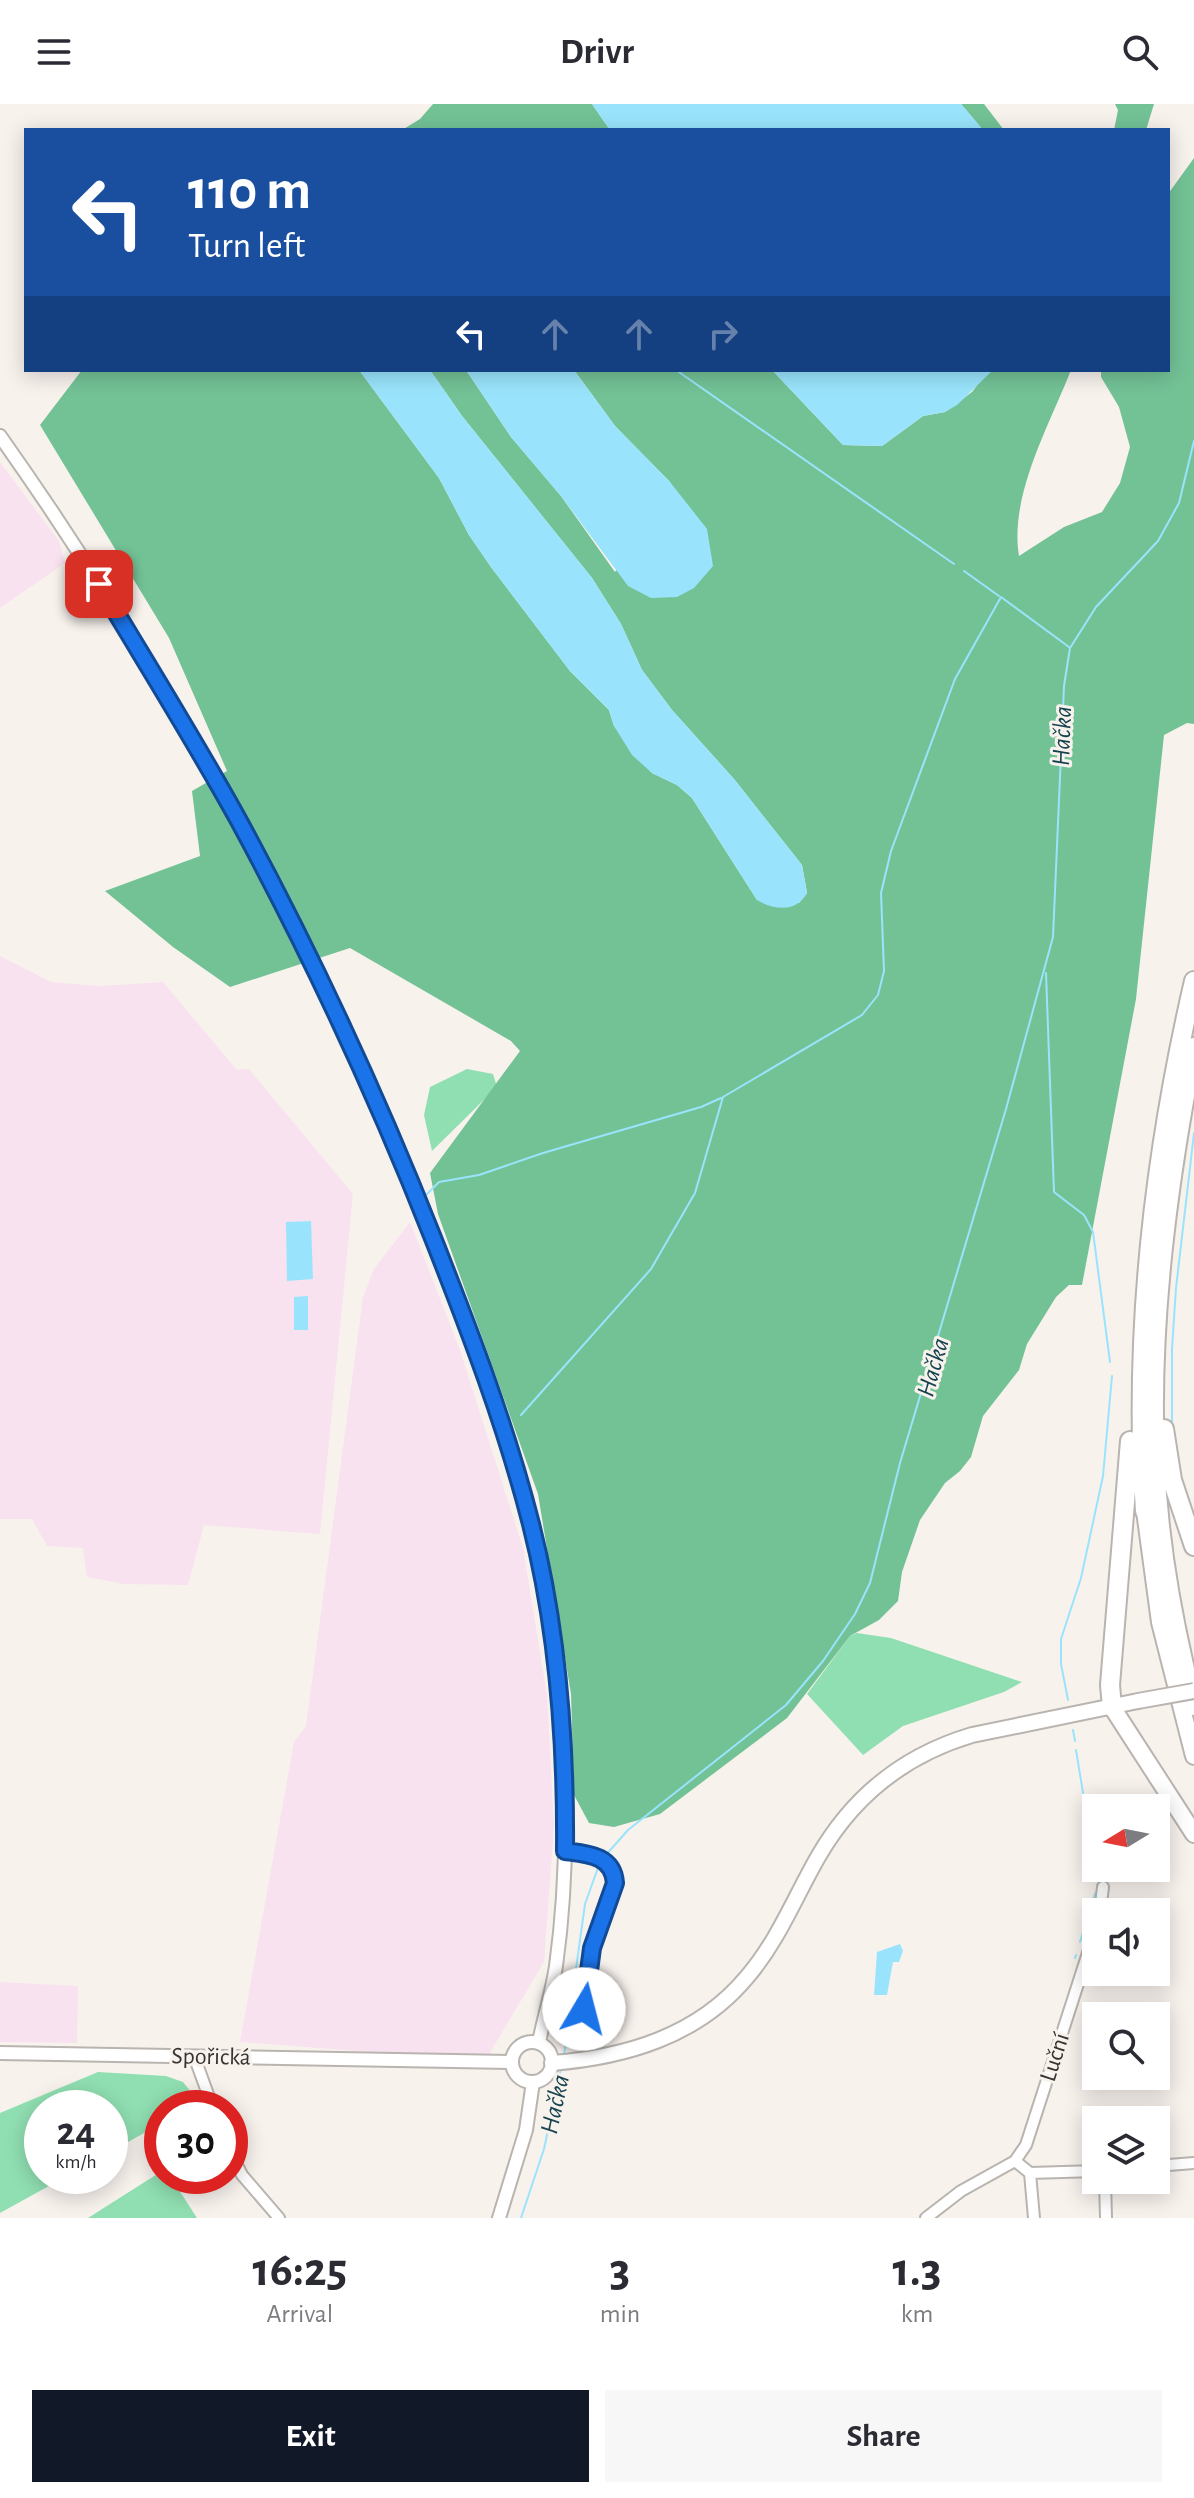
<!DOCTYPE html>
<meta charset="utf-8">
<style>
:root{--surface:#fff;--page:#f7f7f7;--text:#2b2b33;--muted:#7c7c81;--accent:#111827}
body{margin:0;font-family:"Alegreya Sans",sans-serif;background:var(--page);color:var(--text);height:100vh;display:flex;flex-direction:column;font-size:30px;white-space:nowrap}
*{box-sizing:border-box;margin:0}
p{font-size:26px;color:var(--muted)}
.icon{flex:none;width:44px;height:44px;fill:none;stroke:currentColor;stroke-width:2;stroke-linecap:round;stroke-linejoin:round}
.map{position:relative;height:2114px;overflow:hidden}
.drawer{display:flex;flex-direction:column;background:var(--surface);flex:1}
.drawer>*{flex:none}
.hud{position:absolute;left:24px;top:24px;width:1146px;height:244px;border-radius:0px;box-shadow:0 4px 20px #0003;background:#1a4fa0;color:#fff;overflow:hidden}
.needle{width:52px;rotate:260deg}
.fabs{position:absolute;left:1082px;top:1690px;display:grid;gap:16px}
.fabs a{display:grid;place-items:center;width:88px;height:88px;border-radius:0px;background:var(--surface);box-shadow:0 4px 20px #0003;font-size:40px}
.speed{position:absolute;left:24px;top:1986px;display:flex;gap:16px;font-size:40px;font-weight:700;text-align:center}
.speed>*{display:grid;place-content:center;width:104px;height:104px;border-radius:50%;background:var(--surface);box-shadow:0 4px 20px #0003;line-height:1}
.speed small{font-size:20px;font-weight:400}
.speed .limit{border:12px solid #d22;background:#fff;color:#111}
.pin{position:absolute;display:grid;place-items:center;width:68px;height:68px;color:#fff;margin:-34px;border-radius:16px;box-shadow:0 4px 12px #0006}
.me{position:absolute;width:88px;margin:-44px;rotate:8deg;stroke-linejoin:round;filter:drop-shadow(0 0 6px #0008)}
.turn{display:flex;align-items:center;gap:28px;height:168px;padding:0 32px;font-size:36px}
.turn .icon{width:104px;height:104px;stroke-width:2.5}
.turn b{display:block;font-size:56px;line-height:68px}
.lanes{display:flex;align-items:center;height:76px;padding:0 32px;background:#0003;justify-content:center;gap:40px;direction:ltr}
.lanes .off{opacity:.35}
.eta{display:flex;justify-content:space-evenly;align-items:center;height:136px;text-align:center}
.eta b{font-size:48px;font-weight:700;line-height:56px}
.action{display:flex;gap:16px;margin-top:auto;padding:16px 32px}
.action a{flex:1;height:92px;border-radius:0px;background:var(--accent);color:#fff;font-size:32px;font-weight:700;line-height:92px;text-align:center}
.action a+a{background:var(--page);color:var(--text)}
header{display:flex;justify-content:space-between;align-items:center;height:104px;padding:0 32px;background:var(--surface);font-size:36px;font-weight:700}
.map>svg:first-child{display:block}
.industrial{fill:#f8e2f0}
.green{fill:#90dfb2}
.forest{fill:#73c296}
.water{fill:#99e4fc}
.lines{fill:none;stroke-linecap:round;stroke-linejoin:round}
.stream{stroke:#99e4fc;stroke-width:2}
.minor-casing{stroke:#b9b4af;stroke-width:14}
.tertiary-casing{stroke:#b9b4af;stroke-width:16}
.secondary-casing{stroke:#b9b4af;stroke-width:18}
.trunk-casing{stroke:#b9b4af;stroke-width:20}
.motorway-casing{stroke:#b9b4af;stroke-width:22}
.minor{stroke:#fff;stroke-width:10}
.tertiary{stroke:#fff;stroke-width:12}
.secondary{stroke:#fff;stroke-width:14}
.trunk{stroke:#fff;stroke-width:16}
.motorway{stroke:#fff;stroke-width:18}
.secondary-bridge-casing{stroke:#b9b4af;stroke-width:18;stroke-linecap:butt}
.secondary-bridge{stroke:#fff;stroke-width:14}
.route-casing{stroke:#114b97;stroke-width:20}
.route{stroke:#1a73e8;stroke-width:14}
.labels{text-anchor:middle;stroke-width:6;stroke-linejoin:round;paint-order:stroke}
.street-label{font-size:24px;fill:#363331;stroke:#f8f2ed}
.water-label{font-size:26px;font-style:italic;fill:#15424e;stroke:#f8f2ed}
</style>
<header><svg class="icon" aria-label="menu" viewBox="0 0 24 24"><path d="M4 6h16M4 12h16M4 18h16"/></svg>Drivr<svg class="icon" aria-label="search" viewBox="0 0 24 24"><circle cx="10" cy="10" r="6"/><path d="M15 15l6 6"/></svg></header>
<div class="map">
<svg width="1194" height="2114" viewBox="0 0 1194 2114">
<rect width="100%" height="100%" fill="#f8f2ed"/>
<!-- industrial -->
<path class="industrial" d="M0,358L59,437L65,459L0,504Z
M0,852L51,878L99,882L163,878L237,966L249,965L353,1090L320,1430L204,1421L188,1481L124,1480L87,1473L83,1444L47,1442L32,1415H0Z
M410,1118L460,1246L523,1444L547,1591L554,1722L544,1858L485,1957L240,1938L294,1638L306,1622L363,1193L374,1165Z
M0,1878L78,1882L77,1939L0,1938Z"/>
<!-- green -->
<path class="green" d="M467,965L493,970L497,983L432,1047L424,1011L430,983Z
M857,1529L891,1534L1022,1578L1004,1588L903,1622L863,1651L807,1590L850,1532Z
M98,1968L166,1972L183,1978L195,1993L201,1992L203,1997L190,2004H162V2019L110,2048V2004H42V2072H67L0,2109V2009Z
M162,2067V2072H170L197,2114H88Z"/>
<!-- forest -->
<path class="forest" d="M433,0H592L610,26H402L420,15Z
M961,0H984L1004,26H983Z
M1115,0H1154L1146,26H1114L1118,6Z
M1194,54V620L1187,619L1164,631L1136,895L1082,1181H1069L1056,1193L1027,1240L1019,1266L983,1312L971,1353L960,1367L945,1379L920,1416L902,1468L898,1497L879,1516L850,1532L787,1614L660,1710L614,1723L589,1719L574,1691L571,1590L538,1390L438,1110L430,1069L520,947L511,937L350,844L230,883L173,843L105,787L200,752L192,687L227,667L169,534L40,321L82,266H359L439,374L469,431L491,463L570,567L609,606L614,622L652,669L677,681L692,694L757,796L799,799L807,789L802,761L734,675L672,606L642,566L621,520L592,474L462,312L430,266H466L511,333L561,392L615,468L670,378L615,322L574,266H772L843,341L882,342L923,312L945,308L972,288L984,272L993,266H1071C1049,322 1009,392 1019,452L1064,423L1102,408L1120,379L1130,343L1119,303L1101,273V266H1168V90Z"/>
<!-- water -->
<path class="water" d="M592,0H961L983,26H610Z
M359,266H430L462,312L592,474L621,520L642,566L672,606L734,675L802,761L807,789C796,809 774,806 757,796L692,694L677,681L652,669L632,651L614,622L609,606L570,567L491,463L469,431L439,374Z
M466,266H574L615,322L670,378L707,425L713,462L694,484L677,493L651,494L628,482L561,392L511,333Z
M772,266H993L957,301L945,308L923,312L882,342L843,341Z
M311,1117L313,1175L287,1177L286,1118Z
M308,1192V1226H294V1193Z
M900,1840L903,1847L899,1858H893L887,1891H874L877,1848Z"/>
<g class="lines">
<!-- stream -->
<path class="stream" d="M676,266L954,460
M964,467L999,492
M1046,869L1054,1088L1084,1111L1093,1128L1110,1258
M425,1092L439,1078L479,1071L543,1049L701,1003L721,994
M521,1311L651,1165L695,1089L723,993L862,911L878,891L884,867L881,789L891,747L955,575L1001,493L1069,543
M1172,1322V1245L1176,1184L1194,1029
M1068,1596L1061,1560V1535L1081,1474L1103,1372L1112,1272
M1073,1626L1075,1637
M1076,1646L1097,1774
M605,1752L628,1726L786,1601L823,1557L855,1510L870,1479L900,1359L1006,1005L1053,833L1064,582L1070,544L1096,503L1158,437L1179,399L1194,337
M1080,1838L1095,1789
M1075,1854L1076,1851
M564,1951L585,1800L599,1761
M521,2114L544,2045L561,1965"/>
<!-- minor casing -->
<g class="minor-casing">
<path id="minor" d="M565,1747C588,1750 613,1751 615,1779L592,1844L579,1936
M1100,1808L1103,1783
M194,1952L213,2004
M230,2047L242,2071L279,2114
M1015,2057L1030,2069L1096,2067
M1156,2062L1194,2059
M1030,2069L1034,2114
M1105,2076L1106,2114
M926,2114L961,2087L1015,2057L1026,2041L1096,1824"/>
</g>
<!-- tertiary casing -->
<g class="tertiary-casing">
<path id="tertiary" d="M0,332C178,584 325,859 438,1146C490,1279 538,1414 555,1556C567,1657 570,1761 556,1862C552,1888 544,1913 539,1938
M512 1958a20 20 0 1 1 40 0a20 20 0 1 1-40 0Z
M0,1949L511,1958
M499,2114L526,2026L533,1978"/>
</g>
<!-- secondary casing -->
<g class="secondary-casing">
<path id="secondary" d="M552,1959C626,1953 698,1932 747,1873C778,1837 795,1793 818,1753C853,1692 905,1651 972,1631L1138,1597"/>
</g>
<!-- trunk casing -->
<g class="trunk-casing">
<path id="trunk" d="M1145,1407L1160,1518L1194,1652
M1112,1603L1194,1730"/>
</g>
<!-- motorway casing -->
<g class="motorway-casing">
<path id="motorway" d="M1194,943C1168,1077 1149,1218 1155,1355C1158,1438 1173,1521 1194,1602
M1164,1325L1172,1376L1194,1442
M1145,1407C1133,1229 1154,1050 1194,877
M1112,1603L1110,1581L1130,1337"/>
</g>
<!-- minor -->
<use href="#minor" class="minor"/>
<!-- tertiary -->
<use href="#tertiary" class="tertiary"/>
<!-- secondary -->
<use href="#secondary" class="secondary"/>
<!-- trunk -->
<use href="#trunk" class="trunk"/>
<!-- motorway -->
<use href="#motorway" class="motorway"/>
<!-- secondary-bridge casing -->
<g class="secondary-bridge-casing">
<path id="secondary-bridge" d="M1138,1597L1194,1587"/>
</g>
<!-- secondary-bridge -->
<use href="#secondary-bridge" class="secondary-bridge"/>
</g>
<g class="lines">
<!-- route casing -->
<g class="route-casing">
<path id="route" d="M99,480C146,559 195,637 239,717C312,852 377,992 433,1134C470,1228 506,1322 531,1420C558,1526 566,1638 565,1747C588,1750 613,1751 615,1779L592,1844L584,1905"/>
</g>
<!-- route -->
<use href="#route" class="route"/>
</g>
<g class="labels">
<!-- street labels -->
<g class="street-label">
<text transform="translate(211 1952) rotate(1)" y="8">Spořická</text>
<text transform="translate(1054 1953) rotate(-72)" y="8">Luční</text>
</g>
<!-- water labels -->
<g class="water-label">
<text transform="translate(1061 632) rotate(-88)" y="9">Hačka</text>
<text transform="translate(932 1263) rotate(-74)" y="9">Hačka</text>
<text transform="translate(554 2000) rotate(-78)" y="9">Hačka</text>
</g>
</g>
</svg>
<div class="fabs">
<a><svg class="needle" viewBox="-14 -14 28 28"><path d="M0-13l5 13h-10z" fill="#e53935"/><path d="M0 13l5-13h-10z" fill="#7c7c81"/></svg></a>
<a><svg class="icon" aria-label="sound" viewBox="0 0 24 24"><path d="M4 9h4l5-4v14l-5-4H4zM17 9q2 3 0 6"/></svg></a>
<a><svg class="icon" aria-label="search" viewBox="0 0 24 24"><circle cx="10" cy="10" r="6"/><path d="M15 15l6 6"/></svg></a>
<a><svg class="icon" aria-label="layers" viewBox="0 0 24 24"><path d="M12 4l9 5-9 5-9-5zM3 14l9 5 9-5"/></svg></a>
</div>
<div class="speed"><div>24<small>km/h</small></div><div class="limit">30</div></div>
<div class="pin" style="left:99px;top:480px;background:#d93025"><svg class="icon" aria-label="arrive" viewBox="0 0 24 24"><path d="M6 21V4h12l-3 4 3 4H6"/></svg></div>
<svg class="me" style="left:584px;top:1905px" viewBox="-20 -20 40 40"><circle r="19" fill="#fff"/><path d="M0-13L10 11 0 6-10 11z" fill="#1a73e8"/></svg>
<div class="hud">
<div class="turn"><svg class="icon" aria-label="left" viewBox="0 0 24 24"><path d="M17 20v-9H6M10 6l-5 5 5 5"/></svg><div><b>110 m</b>Turn left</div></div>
<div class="lanes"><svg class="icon" aria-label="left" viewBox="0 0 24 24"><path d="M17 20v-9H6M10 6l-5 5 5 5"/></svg><svg class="icon off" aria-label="ahead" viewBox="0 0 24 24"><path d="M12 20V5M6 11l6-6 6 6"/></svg><svg class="icon off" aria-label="ahead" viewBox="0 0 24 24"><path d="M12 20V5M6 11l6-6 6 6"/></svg><svg class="icon off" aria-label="right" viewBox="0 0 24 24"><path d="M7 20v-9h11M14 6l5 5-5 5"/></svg></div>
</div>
</div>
<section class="drawer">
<div class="eta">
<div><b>16:25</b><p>Arrival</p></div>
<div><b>3</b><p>min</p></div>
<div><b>1.3</b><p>km</p></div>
</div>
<div class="action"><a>Exit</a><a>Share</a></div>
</section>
